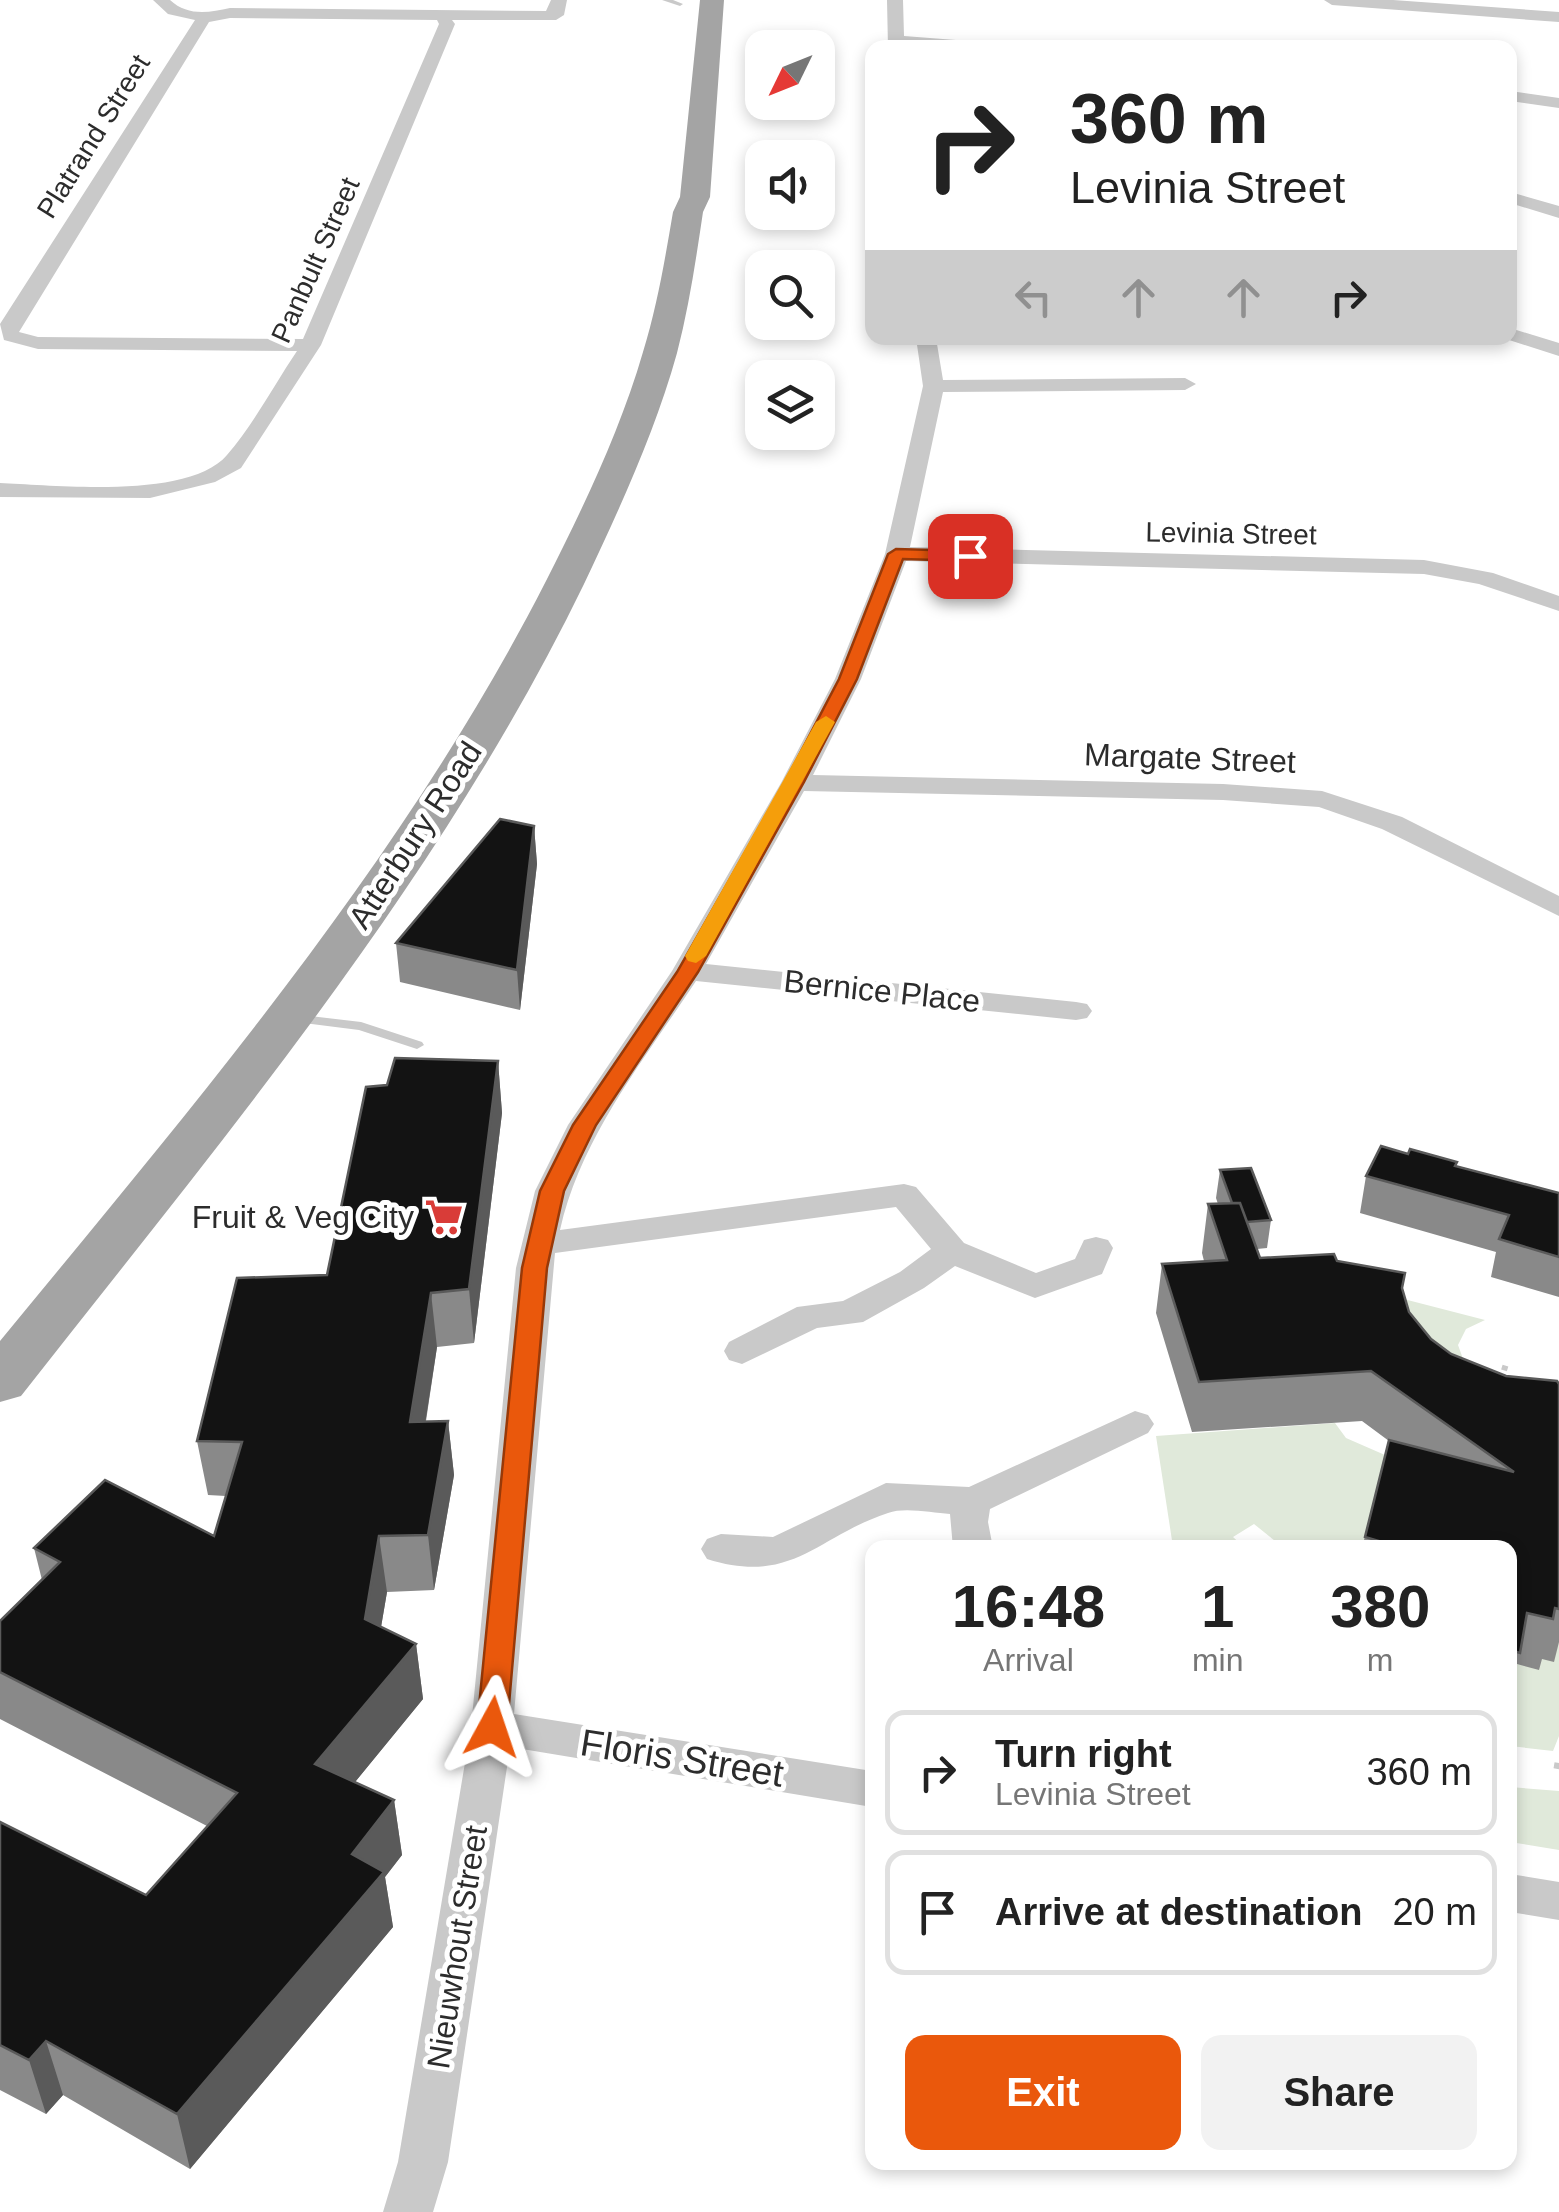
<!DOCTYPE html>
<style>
:root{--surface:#fff;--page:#f2f2f2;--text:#222;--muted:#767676;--line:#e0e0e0;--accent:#ea580c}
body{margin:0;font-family:Helvetica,sans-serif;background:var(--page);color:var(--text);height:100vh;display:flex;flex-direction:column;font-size:38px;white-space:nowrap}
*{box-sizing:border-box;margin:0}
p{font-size:32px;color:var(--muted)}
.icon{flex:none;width:55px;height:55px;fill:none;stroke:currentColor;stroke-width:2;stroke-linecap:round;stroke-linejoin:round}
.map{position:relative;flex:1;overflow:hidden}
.side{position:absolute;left:865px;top:1540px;width:652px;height:630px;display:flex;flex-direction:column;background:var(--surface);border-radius:20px;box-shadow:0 5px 15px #0003}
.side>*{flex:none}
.top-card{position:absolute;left:865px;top:40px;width:652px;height:305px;border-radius:20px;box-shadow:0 5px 15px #0003;background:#fff;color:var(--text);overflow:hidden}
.needle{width:65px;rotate:227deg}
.buttons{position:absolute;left:745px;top:30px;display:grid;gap:20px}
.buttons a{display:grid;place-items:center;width:90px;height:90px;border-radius:20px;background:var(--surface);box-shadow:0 5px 15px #0003;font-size:50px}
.pin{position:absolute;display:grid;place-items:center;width:85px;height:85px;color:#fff;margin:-42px;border-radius:20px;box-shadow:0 5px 15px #0006}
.me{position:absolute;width:110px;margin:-55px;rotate:5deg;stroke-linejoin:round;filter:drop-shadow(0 0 8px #0008)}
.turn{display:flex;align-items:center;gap:35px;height:210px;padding:0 40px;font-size:45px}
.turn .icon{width:130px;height:130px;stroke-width:2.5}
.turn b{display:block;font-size:70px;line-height:85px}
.lanes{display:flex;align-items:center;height:95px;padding:0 40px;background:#0003;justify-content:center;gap:50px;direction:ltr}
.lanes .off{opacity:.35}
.eta{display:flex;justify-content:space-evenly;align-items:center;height:170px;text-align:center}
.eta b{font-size:60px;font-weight:700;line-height:70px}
.button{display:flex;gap:20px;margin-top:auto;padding:20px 40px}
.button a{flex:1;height:115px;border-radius:20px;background:var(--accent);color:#fff;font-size:40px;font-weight:700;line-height:115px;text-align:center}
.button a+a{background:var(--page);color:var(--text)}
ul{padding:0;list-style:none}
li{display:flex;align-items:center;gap:30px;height:125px;margin:0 20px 15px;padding:0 20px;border:5px solid var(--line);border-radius:20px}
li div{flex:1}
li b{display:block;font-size:38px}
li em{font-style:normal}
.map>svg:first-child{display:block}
.green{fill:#e0e9da}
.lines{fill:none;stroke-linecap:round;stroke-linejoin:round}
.path-far1{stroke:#c9c9c9;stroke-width:6;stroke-dasharray:5 5;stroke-linecap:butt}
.path{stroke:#c9c9c9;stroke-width:9;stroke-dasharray:6 6;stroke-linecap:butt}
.lane{fill:#c9c9c9;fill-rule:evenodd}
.street{fill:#c9c9c9;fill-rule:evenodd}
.primary{fill:#a4a4a4;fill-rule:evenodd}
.wall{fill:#898989}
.shaded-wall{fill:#5a5a5a}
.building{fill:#131313;stroke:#5a5a5a;stroke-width:2.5}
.route{fill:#ea580c;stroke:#983908;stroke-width:2.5}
.slow{fill:#f59e0b}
.labels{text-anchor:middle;stroke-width:10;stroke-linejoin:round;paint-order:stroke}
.far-street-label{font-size:28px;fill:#2c2c2c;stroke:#fff}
.street-label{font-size:32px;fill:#2c2c2c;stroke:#fff}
.poi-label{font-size:32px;fill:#2c2c2c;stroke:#fff;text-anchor:end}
.near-street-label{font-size:38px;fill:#2c2c2c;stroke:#fff}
</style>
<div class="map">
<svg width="1559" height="2212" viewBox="0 0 1559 2212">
<rect width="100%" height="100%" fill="#fff"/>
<!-- green -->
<path class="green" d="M1392,1296L1485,1320L1466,1329L1458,1345L1483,1414Z
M1335,1423L1346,1438L1401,1462L1365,1547H1266L1275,1541L1254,1524L1233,1537L1244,1547H1173L1156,1436Z
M1559,1627V1736L1553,1751L1510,1746L1514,1664L1542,1659Z
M1510,1787L1559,1791V1850L1510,1842Z"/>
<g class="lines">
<!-- path-far1 -->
<path class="path-far1" d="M1501,1380L1506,1364"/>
<!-- path -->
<path class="path" d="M1558,1769L1559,1763"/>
<!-- lane -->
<path class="lane" d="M662,0H673L683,4L680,6Z
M293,1014L361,1022L422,1042L424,1045L417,1049L359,1030L288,1021L286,1018Z"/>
<!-- street -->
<path class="street" d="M153,0H170C187,16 208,13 230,8L546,11L551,0H567L564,15L556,20H452L455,24L321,345L241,468L215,482L150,498L0,497V483C54,485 189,500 227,455C254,424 274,385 297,351L38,349L4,340L0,324L195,20L168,14ZM230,18L437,20L439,24L303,339L38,337L19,332L209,22Z
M887,0H903L904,36L995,43L1003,48H888Z
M1324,0H1393L1559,12V22L1332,5Z
M1510,91L1559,98V108L1510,101Z
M1510,192L1559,206V218L1510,203Z
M1510,328L1559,343V356L1503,338H1510Z
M916,338H936L943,380L1185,378L1196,384L1185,390L943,392L910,547L1424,560L1493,573L1559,596V611L1479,584L1424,574L906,561L861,679L813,775L1223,784L1322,791L1402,817L1559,896V916L1382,829L1319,807L1223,800L804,791L706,964L1076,1002L1087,1004L1092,1011L1087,1018L1076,1020L696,981C644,1060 581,1137 560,1230L904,1184L916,1187L964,1243L1036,1273L1075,1259L1084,1240L1096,1237L1108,1240L1113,1248L1102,1274L1035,1298L955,1266L924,1288L863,1322L817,1328L742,1364L729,1360L724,1351L729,1342L797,1307L843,1301L900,1272L931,1249L896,1207L555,1253L514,1714L872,1771V1807L510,1747L448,2162L433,2212H383L398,2162L471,1727L516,1268L535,1191L568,1125L672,971L781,783L835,679L885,554L923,386Z
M1135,1411L1148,1415L1154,1424L1148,1433L990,1509L988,1522L993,1548H953L950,1514C932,1513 905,1507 888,1513C817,1536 793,1586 707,1559L701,1549L707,1539L721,1534L773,1537L886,1483L969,1487Z
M1510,1874L1559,1882V1920L1510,1912Z"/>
<!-- primary -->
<path class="primary" d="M700,0H724L710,197L703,212C696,259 689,307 677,353C655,432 619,510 584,584C440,881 224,1137 21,1396L0,1402V1341C198,1100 403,861 546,581C583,508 620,431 643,352C657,307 665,259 673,212L680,197Z"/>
</g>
<!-- wall -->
<path class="wall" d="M534,826L537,864L520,1010L400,982L396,943Z
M498,1061L502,1113L474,1343L437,1347L426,1421H448L454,1475L434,1590L387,1592L381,1627L416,1644L423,1699L355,1782L394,1800L402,1855L385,1877L393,1927L190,2169L63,2095L46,2114L0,2090V1822L146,1895L207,1826L0,1719V1621L42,1580L34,1548L214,1536L226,1496L208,1495L197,1441L327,1275L387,1085Z
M1456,1166L1559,1193V1297L1491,1277L1496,1252L1360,1213L1366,1176Z
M1220,1170L1271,1220L1267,1248L1257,1249L1260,1258L1337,1261L1402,1288L1409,1312L1431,1339L1451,1354L1506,1376L1559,1384V1642L1554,1662L1542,1659L1539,1670L1517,1664L1510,1690V1548H1362L1389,1441L1362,1421L1192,1432L1156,1313L1162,1264L1204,1261L1202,1253L1208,1204H1218L1216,1198Z"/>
<!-- shaded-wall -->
<path class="shaded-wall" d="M534,826L537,864L520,1010L517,970Z
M498,1061L502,1113L474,1343L469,1289Z
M431,1293L437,1347L417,1476L410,1422Z
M448,1421L454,1475L434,1590L428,1535Z
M379,1536L387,1592L373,1674L365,1619Z
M416,1644L423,1699L324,1820L315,1764Z
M394,1800L402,1855L385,1877L393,1927L190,2169L177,2114L352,1854Z
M46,2041L63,2095L46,2114L29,2060Z"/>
<!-- building -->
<path class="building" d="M500,819L534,826L517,970L396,943Z
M395,1058L498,1061L469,1289L431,1293L410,1422L448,1421L428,1535L379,1536L365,1619L416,1644L315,1764L394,1800L352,1854L384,1872L177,2114L46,2041L29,2060L0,2045V1822L146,1895L237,1793L0,1672V1621L60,1562L34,1548L105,1480L214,1536L242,1442L197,1441L237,1278L327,1275L366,1087L387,1085Z
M1381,1146L1408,1154L1410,1149L1457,1162L1455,1166L1559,1193V1257L1499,1239L1509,1215L1366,1176Z
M1251,1168L1271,1220L1247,1222L1240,1203H1232L1220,1170Z
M1240,1203L1260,1258L1334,1254L1337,1261L1405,1273L1402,1288L1409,1312L1431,1339L1451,1354L1506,1376L1557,1381L1559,1384V1609L1555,1608L1553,1619L1527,1613L1520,1653L1510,1650V1548H1377L1379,1541L1365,1537L1389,1440L1514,1472L1371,1371L1199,1382L1162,1264L1227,1260L1208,1204Z"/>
<!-- route -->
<path class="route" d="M896,549L970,551L979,556L970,561L903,559L857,679L804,782L698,972L596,1125L564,1191L547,1268L507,1727L502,1735L492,1739L481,1735L477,1727L522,1268L540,1191L573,1125L677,972L785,782L839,679L888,554Z"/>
<!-- slow -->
<path class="slow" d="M826,716L835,722L706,956L696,963L688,961L685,956L816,722Z"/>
<!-- icons -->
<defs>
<g id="supermarket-bare" transform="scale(3)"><path d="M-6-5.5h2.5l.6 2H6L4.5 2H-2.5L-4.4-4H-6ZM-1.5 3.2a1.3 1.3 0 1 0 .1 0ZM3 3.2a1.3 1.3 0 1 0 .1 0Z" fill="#d93c38" stroke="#fff" stroke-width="2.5" paint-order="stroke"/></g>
</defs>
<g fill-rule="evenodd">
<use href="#supermarket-bare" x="444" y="1217"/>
</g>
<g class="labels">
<!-- far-street labels -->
<g class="far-street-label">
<text transform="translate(93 136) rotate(-58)" y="10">Platrand Street</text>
<text transform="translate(315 260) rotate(-66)" y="10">Panbult Street</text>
<text transform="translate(1231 533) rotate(1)" y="10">Levinia Street</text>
</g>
<!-- street labels -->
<g class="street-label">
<text transform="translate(1190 758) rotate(2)" y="11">Margate Street</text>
<text transform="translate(415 835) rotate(-57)" y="11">Atterbury Road</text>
<text transform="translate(882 991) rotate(6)" y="11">Bernice Place</text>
<text transform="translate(457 1947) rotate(-81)" y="11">Nieuwhout Street</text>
</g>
<!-- poi labels -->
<g class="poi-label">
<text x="414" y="1228">Fruit &amp; Veg City</text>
</g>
<!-- near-street labels -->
<g class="near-street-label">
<text transform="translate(682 1758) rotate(9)" y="13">Floris Street</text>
</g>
</g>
</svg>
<div class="buttons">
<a><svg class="needle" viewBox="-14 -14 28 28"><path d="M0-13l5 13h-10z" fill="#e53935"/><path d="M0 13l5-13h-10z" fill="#767676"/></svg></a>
<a><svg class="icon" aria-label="sound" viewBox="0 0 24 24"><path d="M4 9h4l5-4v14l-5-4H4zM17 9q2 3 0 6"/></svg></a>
<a><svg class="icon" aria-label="search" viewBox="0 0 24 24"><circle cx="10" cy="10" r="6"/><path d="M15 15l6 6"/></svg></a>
<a><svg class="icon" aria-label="layers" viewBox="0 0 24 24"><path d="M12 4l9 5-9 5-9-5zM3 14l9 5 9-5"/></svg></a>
</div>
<div class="pin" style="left:970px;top:556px;background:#d93025"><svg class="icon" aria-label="arrive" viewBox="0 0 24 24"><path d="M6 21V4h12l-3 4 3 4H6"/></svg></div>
<svg class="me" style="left:492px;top:1727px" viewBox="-20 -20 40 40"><path d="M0-17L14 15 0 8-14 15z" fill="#ea580c" stroke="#fff" stroke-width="4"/></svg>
<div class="top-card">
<div class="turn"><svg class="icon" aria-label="right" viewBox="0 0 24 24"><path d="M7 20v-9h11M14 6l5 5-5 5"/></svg><div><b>360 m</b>Levinia Street</div></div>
<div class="lanes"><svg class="icon off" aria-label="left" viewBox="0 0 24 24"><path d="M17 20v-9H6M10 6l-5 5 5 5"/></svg><svg class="icon off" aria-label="ahead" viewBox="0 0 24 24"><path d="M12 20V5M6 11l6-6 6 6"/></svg><svg class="icon off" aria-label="ahead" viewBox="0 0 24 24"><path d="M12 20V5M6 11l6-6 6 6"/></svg><svg class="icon" aria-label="right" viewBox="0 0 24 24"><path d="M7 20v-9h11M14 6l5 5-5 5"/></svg></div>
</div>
<section class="side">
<div class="eta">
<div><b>16:48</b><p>Arrival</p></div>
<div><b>1</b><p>min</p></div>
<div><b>380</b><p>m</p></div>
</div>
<ul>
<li><svg class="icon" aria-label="right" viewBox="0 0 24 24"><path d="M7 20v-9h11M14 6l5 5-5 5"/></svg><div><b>Turn right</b><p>Levinia Street</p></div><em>360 m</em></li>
<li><svg class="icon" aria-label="arrive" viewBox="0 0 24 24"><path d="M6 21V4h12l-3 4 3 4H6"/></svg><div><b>Arrive at destination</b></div><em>20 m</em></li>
</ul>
<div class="button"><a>Exit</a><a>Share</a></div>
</section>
</div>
